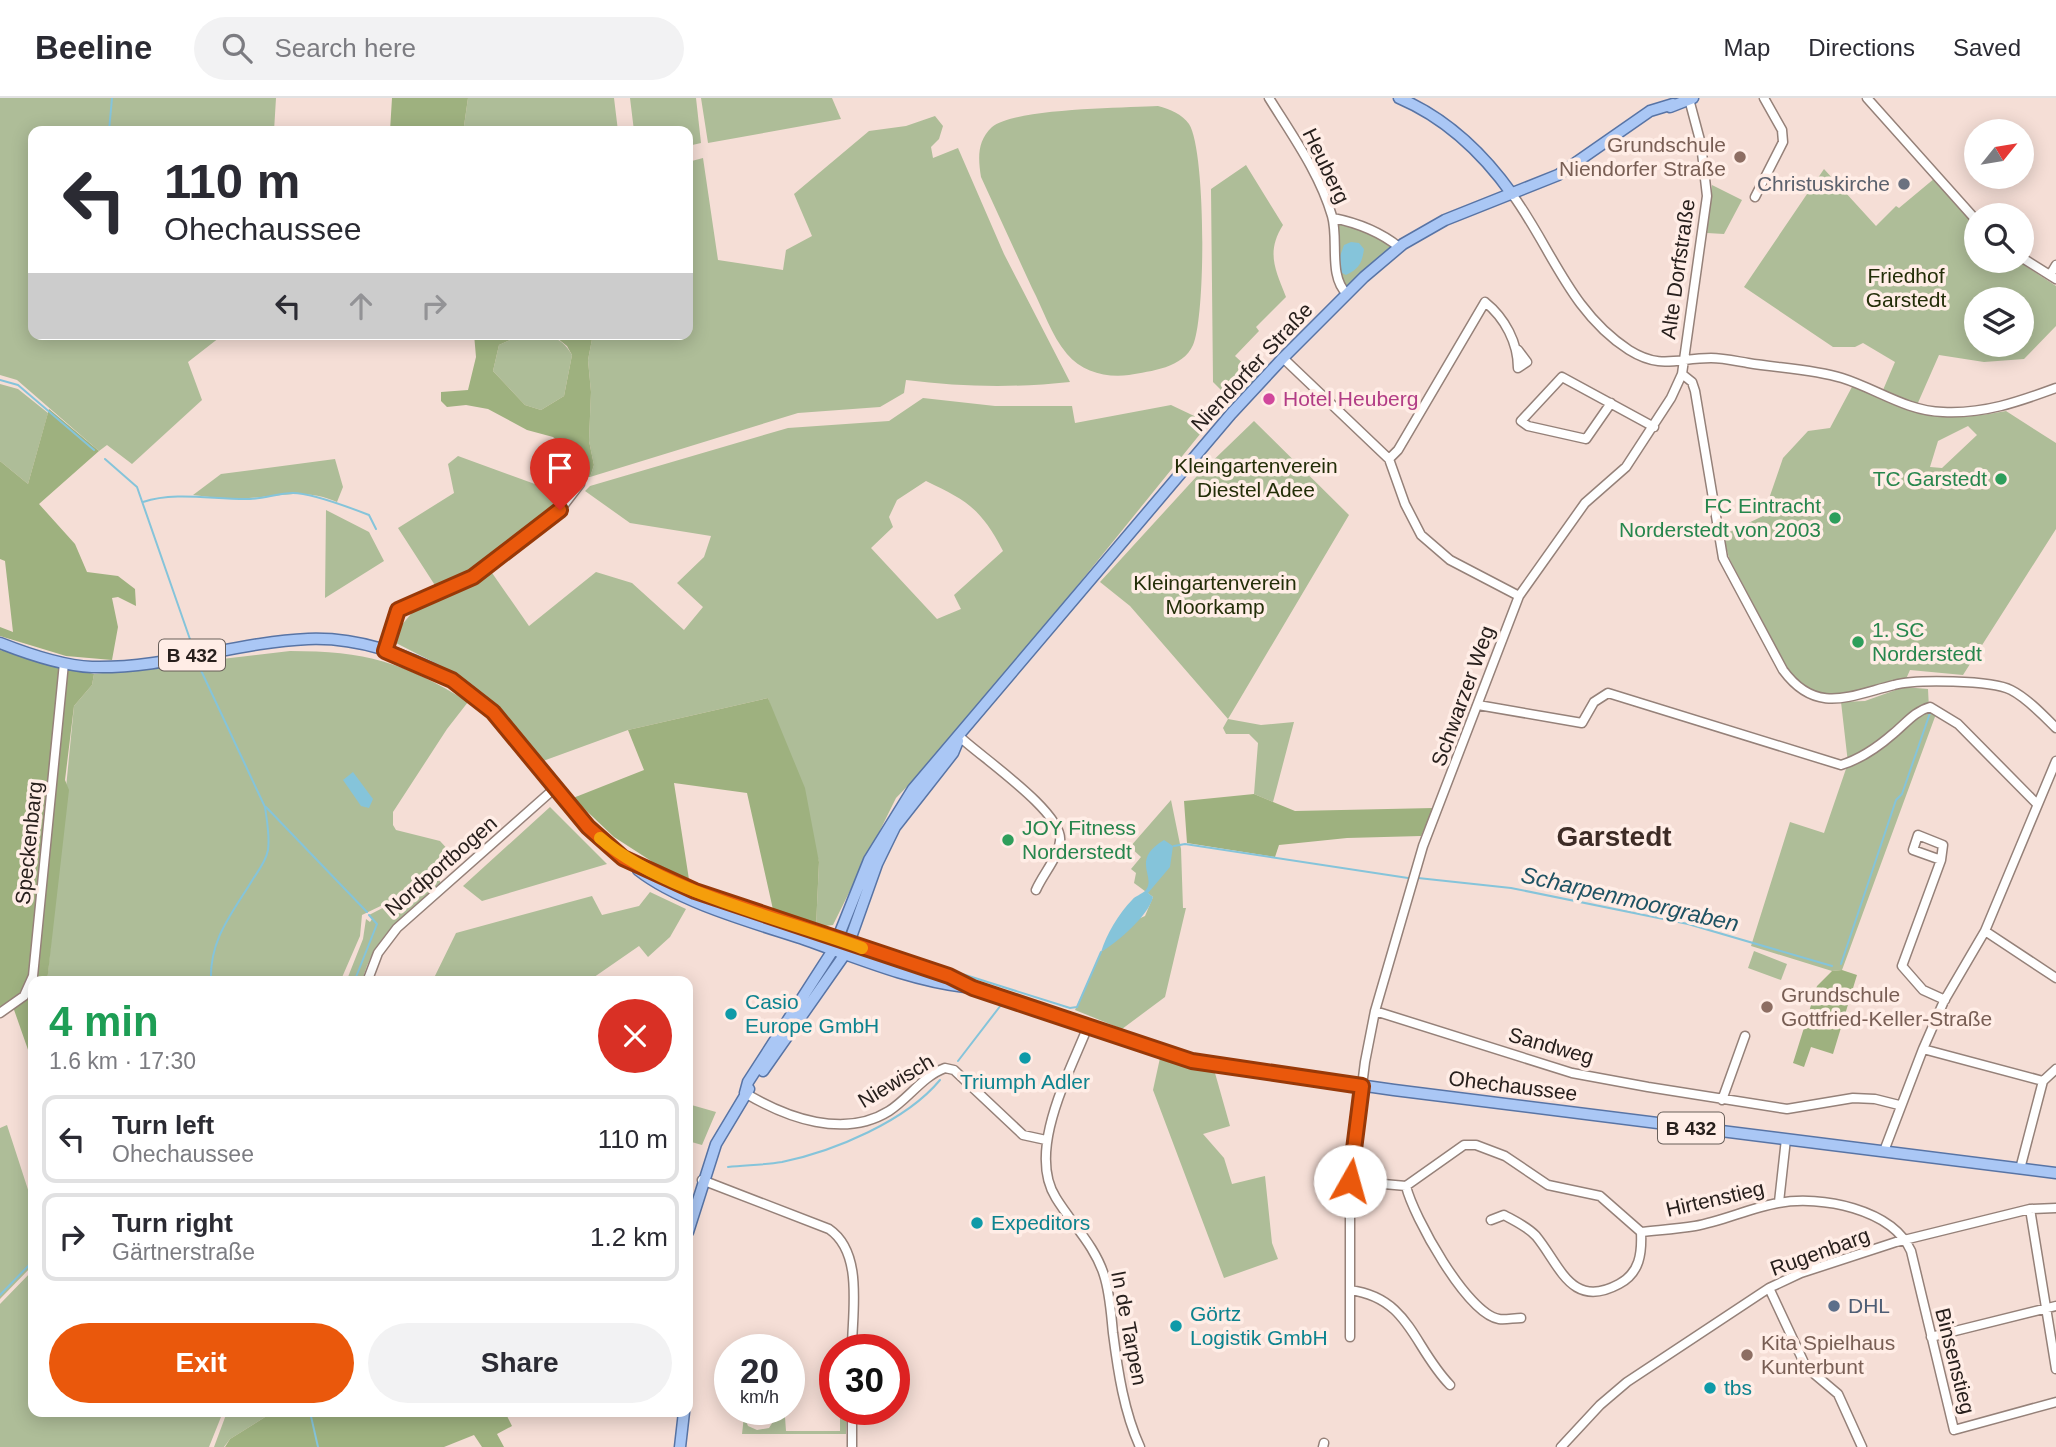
<!DOCTYPE html>
<meta charset="utf-8">
<style>
:root{--surface:#fff;--page:#f2f2f3;--text:#2b2b33;--muted:#7c7c81;--line:#e1e1e2;--accent:#ea580c}
body{margin:0;font-family:Arial,sans-serif;background:var(--page);color:var(--text);height:100vh;display:flex;flex-direction:column;font-size:26px;white-space:nowrap}
*{box-sizing:border-box;margin:0}
p{font-size:23px;color:var(--muted)}
.icon{flex:none;width:38px;height:38px;fill:none;stroke:currentColor;stroke-width:2;stroke-linecap:round;stroke-linejoin:round}
.map{position:relative;flex:1;overflow:hidden}
.sheet{position:absolute;left:28px;top:878px;width:665px;height:441px;display:flex;flex-direction:column;background:var(--surface);border-radius:14px;box-shadow:0 4px 18px #0003}
.sheet>*{flex:none}
.banner{position:absolute;left:28px;top:28px;width:665px;height:214px;border-radius:14px;box-shadow:0 4px 18px #0003;background:#fff;color:var(--text);overflow:hidden}
.needle{width:46px;rotate:60deg}
.tools{position:absolute;left:1964px;top:21px;display:grid;gap:14px}
.tools a{display:grid;place-items:center;width:70px;height:70px;border-radius:50%;background:var(--surface);box-shadow:0 4px 18px #0003;font-size:35px}
.speed{position:absolute;left:714px;top:1236px;display:flex;gap:14px;font-size:35px;font-weight:700;text-align:center}
.speed>*{display:grid;place-content:center;width:91px;height:91px;border-radius:50%;background:var(--surface);box-shadow:0 4px 18px #0003;line-height:1}
.speed small{font-size:18px;font-weight:400}
.speed .limit{border:10px solid #d22;background:#fff;color:#111}
.pin{position:absolute;display:grid;place-items:center;width:60px;height:60px;color:#fff;margin:-72px -30px;border-radius:50% 50% 50% 0;rotate:-45deg;box-shadow:0 0 7px #0007}
.pin .icon{rotate:45deg}
.me{position:absolute;width:77px;margin:-38px;rotate:7deg;stroke-linejoin:round;filter:drop-shadow(0 0 5px #0008)}
.turn{display:flex;align-items:center;gap:24px;height:147px;padding:0 21px;font-size:32px}
.turn .icon{width:91px;height:91px;stroke-width:2.5}
.turn b{display:block;font-size:49px;line-height:60px}
.lanes{display:flex;align-items:center;height:66px;padding:0 21px;background:#0003;justify-content:center;gap:35px;direction:ltr}
.lanes .off{opacity:.35}
.round{display:grid;place-items:center;flex:none;width:74px;height:74px;border-radius:37px;background:var(--page)}
.head{display:flex;align-items:center;justify-content:space-between;height:119px;padding:0 21px}
h1{font-size:42px;font-weight:800;line-height:52px;color:#1e9e55}
.action{display:flex;gap:14px;margin-top:auto;padding:14px 21px}
.action a{flex:1;height:80px;border-radius:42px;background:var(--accent);color:#fff;font-size:28px;font-weight:800;line-height:80px;text-align:center}
.action a+a{background:var(--page);color:var(--text)}
ul{padding:0;list-style:none}
li{display:flex;align-items:center;gap:21px;height:88px;margin:0 14px 10px;padding:0 7px;border:4px solid var(--line);border-radius:14px}
li div{flex:1}
li b{display:block;font-size:26px}
li em{font-style:normal}
header{display:flex;align-items:center;gap:42px;box-sizing:border-box;height:98px;padding:0 35px;background:var(--surface);border-bottom:2px solid var(--line)}
header strong{font-size:33px}
nav{display:flex;gap:38px;margin-inline-start:auto;font-size:24px}
.search{width:490px;height:63px;background:var(--page);display:flex;align-items:center;gap:18px;box-sizing:border-box;padding:0 24px;border-radius:38px;color:var(--muted);font-size:26px}
.map>svg:first-child{display:block}
.green{fill:#aebd98;fill-rule:evenodd}
.forest{fill:#9eb17f}
.water{fill:#85c4da}
.lines{fill:none;stroke-linecap:round;stroke-linejoin:round}
.stream{stroke:#85c4da;stroke-width:2}
.minor-casing{stroke:#958179;stroke-width:11}
.major-casing{stroke:#5874a5;stroke-width:13}
.minor{stroke:#fff;stroke-width:8}
.major{stroke:#aac7f5;stroke-width:10}
.route-casing{stroke:#983908;stroke-width:18}
.route{stroke:#ea580c;stroke-width:12}
.slow{stroke:#f59e0b;stroke-width:12}
.education-dot{fill:#8d6e63;stroke:#ffede6;stroke-width:2.5}
.worship-dot{fill:#6b7280;stroke:#ffede6;stroke-width:2.5}
.hotel-dot{fill:#d1479c;stroke:#ffede6;stroke-width:2.5}
.leisure-dot{fill:#2e9e5b;stroke:#ffede6;stroke-width:2.5}
.culture-dot{fill:#0f9aa8;stroke:#ffede6;stroke-width:2.5}
.service-dot{fill:#5c6f8a;stroke:#ffede6;stroke-width:2.5}
.labels{text-anchor:middle;stroke-width:7;stroke-linejoin:round;paint-order:stroke}
.shield{fill:#ffede6;stroke:#685e59;stroke-width:2}
.shield-label{font-size:19px;font-weight:bold;fill:#28201d}
.education-label{font-size:21px;fill:#785e54;stroke:#ffede6;text-anchor:start}
.street-label{font-size:21px;fill:#28201d;stroke:#ffede6}
.worship-label{font-size:21px;fill:#5b616d;stroke:#ffede6;text-anchor:end}
.park-label{font-size:21px;fill:#232e08;stroke:#ffede6}
.hotel-label{font-size:21px;fill:#b23c85;stroke:#ffede6;text-anchor:start}
.leisure-label{font-size:21px;fill:#27864d;stroke:#ffede6;text-anchor:end}
.culture-label{font-size:21px;fill:#0d838f;stroke:#ffede6;text-anchor:start}
.service-label{font-size:21px;fill:#4e5e75;stroke:#ffede6;text-anchor:start}
.water-label{font-size:23px;font-style:italic;fill:#1e5263;stroke:#ffede6}
.district-label{font-size:28px;font-weight:bold;fill:#3d2c26;stroke:#ffede6}
</style>
<header>
<strong>Beeline</strong>
<div class="search"><svg class="icon" aria-label="search" viewBox="0 0 24 24"><circle cx="10" cy="10" r="6"/><path d="M15 15l6 6"/></svg>Search here</div>
<nav><a>Map</a><a>Directions</a><a>Saved</a></nav>
</header>
<div class="map">
<svg width="2056" height="1349" viewBox="0 0 2056 1349">
<rect width="100%" height="100%" fill="#f5ded6"/>
<!-- green -->
<path class="green" d="M0,0H276L274,33H33V236H224L188,264L202,302L132,366L107,347L99,353L17,282L0,277Z
M468,0H614L618,33H471L464,28Z
M630,0H696L701,45L688,48V33H634Z
M701,0H832L841,21L708,45Z
M1158,8C1170,11 1182,16 1189,26C1206,52 1206,218 1193,247C1183,270 1151,273 1129,277C1106,280 1082,274 1067,256C1051,237 1043,211 1032,190C1015,153 998,116 981,79C978,60 977,43 992,29C1015,10 1125,10 1158,8Z
M935,18L943,28L939,41L931,49L933,60L958,50L1004,156L1070,284C1014,290 962,289 906,282L904,295L880,309L798,315L590,379L594,367L589,343L591,294L588,262L593,236H688V64L703,60L718,162L783,172L786,152L812,138L794,96L869,33L906,28Z
M1246,67L1283,127C1266,154 1275,171 1286,199L1256,229L1259,233L1235,258L1259,280L1232,303L1213,284L1211,91Z
M1824,71L1876,128L1896,108L1899,110L1935,80L1976,125V163H2018L2056,188V228L2024,261L1984,264L1939,257L1917,307L1883,292L1895,264L1863,245L1855,249H1833L1744,189ZM1976,201H2021V247H1976Z
M1712,87L1742,102L1724,136L1707,135Z
M1334,123C1356,126 1378,133 1394,149L1346,192L1341,185Z
M523,236C545,236 560,236 572,257L564,298L541,312L525,307L493,273L499,247Z
M0,286L18,291L48,315L28,386L0,363Z
M1853,287C1911,317 1939,326 2006,313L2056,345V431L1963,577L1910,572L1906,581L1832,600L1796,586L1729,460L1723,437L1763,418L1783,360L1808,333L1830,330ZM1968,328L1977,337L1942,370L1930,369L1938,343Z
M923,300L995,308H1072L1075,325L1171,307L1209,325L1056,514L926,669L896,700L833,827L816,829L819,764L768,600L628,632L543,663L494,607L449,572L396,545V534L415,511L490,472L529,528L596,474L632,485L684,532L703,509L677,485L704,459L711,438L630,425L585,393L590,388L788,330L889,323ZM926,383C968,403 981,411 1003,453L954,497L961,511L937,521L871,450L893,429L889,419L897,402Z
M1254,323L1349,417L1228,621L1261,627L1294,624L1273,704L1254,696L1258,645L1249,636H1226L1223,630L1228,621L1130,508L1100,484L1197,378Z
M458,358L568,398L560,408L474,475L438,492L398,430L454,395L448,366Z
M335,361L343,389L337,404C306,390 282,398 249,400C231,402 211,399 193,397L221,376Z
M326,412L369,434L384,463L325,500Z
M290,553C365,553 404,564 468,604L447,631L393,714V727L396,732L440,743L452,756L451,767L420,789L362,817L360,838L340,884H47L74,608L92,587L94,576Z
M1904,589L1928,591L1929,611L1936,616L1842,872L1832,873L1751,848L1790,724L1824,735L1848,665L1841,604L1865,603Z
M1171,702L1181,751L1183,810H1186L1165,899L1122,931L1075,912L1101,854L1136,822L1145,818L1153,799L1134,785L1136,775L1131,771L1141,759L1130,749Z
M550,709L607,766L482,803L463,788Z
M439,781L441,786C407,814 373,838 362,884H346L363,841L366,821L370,824L372,821L369,817Z
M650,794L686,811L670,839L648,859L639,848L587,884H432L456,835L592,798L602,817L639,808Z
M1754,853L1787,866L1781,882L1748,870Z
M1160,960L1215,975L1230,1028L1203,1036L1224,1060L1232,1086L1265,1078L1272,1145L1278,1161L1224,1180L1153,992Z
M688,1006L716,1014L702,1047L688,1043Z
M7,1027L33,1107V1167L0,1201V1030Z
M33,1172V1314H223L209,1349H0V1206Z
M840,1311H847L846,1336H742L744,1318L748,1328L757,1332L769,1330L776,1319H785L786,1333H840Z
M227,1314H273L230,1341L224,1349H214Z"/>
<!-- forest -->
<path class="forest" d="M392,0H468L464,28L471,33H390Z
M474,236H523L499,247L493,273L525,307L541,312L564,298L572,257L567,248L552,236H593L588,262L591,294L589,343L594,367L590,379L577,378L565,349L553,339L527,332L488,311L466,307L447,309L441,303V294L468,292L476,259Z
M49,311L99,353L39,406L75,446L87,474L118,478L135,491L136,508L118,499L112,500L118,529L112,562L66,558L0,538V529L13,534L5,463L0,461V363L28,386Z
M0,552L94,576L92,587L74,608L65,682L69,692L47,884H33V966L12,906L0,913Z
M768,600L805,690L819,764L816,829L774,816L747,695L674,685L690,788L614,739L573,700L644,672L628,632Z
M1254,696L1295,713L1434,710L1421,738L1347,740L1279,747L1275,759L1187,745L1184,703Z
M1842,872L1857,877L1833,956L1811,949L1804,969L1793,965L1817,888L1832,873Z
M273,1314H505L512,1328L497,1336L504,1349H482L474,1337L444,1349H225L230,1341Z"/>
<!-- water -->
<path class="water" d="M1351,144L1359,145L1364,151C1362,165 1359,171 1346,177L1340,174L1339,161L1344,147Z
M353,674L373,701L369,710L361,708L343,682Z
M1164,742L1173,748L1170,769L1148,795L1153,799C1149,817 1118,844 1101,854C1106,837 1119,815 1132,802C1135,798 1142,796 1145,793C1158,779 1129,763 1164,742Z"/>
<g class="lines">
<!-- stream -->
<path class="stream" d="M109,33L112,0
M0,282L18,287L94,352
M105,361L137,389L192,547
M143,404C176,393 215,402 250,401C264,401 278,395 293,395C312,395 351,410 369,417L376,431
M198,566L265,709C267,723 270,738 268,752C266,763 259,772 253,781C232,816 209,841 211,884
M266,709L367,814
M1174,748L1185,746L1408,780
M1418,780L1511,790L1688,826L1832,868
M921,863L1070,910L1077,909L1101,854
M1841,866L1896,702L1902,696L1930,615
M354,884L377,826L369,817
M958,963L1001,907
M688,1035L692,1036
M728,1069C746,1067 765,1067 782,1064C835,1053 906,1023 940,982
M0,1197L33,1163
M310,1314L318,1349"/>
<!-- minor casing -->
<g class="minor-casing">
<path id="minor" d="M1269,0C1292,37 1320,76 1332,118C1339,142 1328,178 1347,196
M1867,0L1976,122
M1512,96C1551,149 1570,214 1629,252C1661,272 1677,260 1711,260C1723,260 1736,263 1748,265C1778,270 1813,271 1842,280C1877,291 1906,313 1943,314C1984,316 2018,304 2056,290
M1755,99L1783,44L1782,32L1764,0
M1333,120C1358,125 1379,133 1399,149
M2021,159L2056,181
M2050,177L2056,167
M1283,260L1389,361L1405,406L1421,437L1450,462L1519,498
M1682,276L1692,284L1695,293L1723,460L1783,572C1816,617 1849,598 1894,587C1915,581 1992,582 2011,592C2027,600 2044,618 2056,630
M1611,305L1586,341L1528,328L1521,323L1562,279L1654,329
M1389,361L1398,352L1485,204C1505,220 1518,245 1518,270L1527,264L1518,252
M385,553L398,512L473,479L560,412L580,386
M1478,607L1582,625L1594,604L1608,595L1841,667C1861,661 1878,649 1894,635C1906,625 1915,613 1930,609L1958,626L2036,705
M960,639C981,659 1064,715 1060,743C1058,760 1043,776 1036,792
M1941,762L1913,752L1918,737L1943,747L1941,762L1902,868L1923,892L1945,902
M1985,833L2056,880
M367,884L378,855L397,830L555,690
M1375,913L1572,975L1648,989L1787,1011L1853,1000L1875,1001L1899,1007
M0,915L24,898L33,878L64,565
M1088,928C1070,974 1026,1053 1056,1100C1072,1126 1095,1148 1104,1177C1110,1195 1111,1216 1113,1235C1118,1274 1124,1314 1140,1349
M1923,951L2043,983
M745,995C787,1020 844,1041 889,1013C909,1000 923,978 945,970L954,972L1023,1037L1046,1042
M1722,1002L1745,938
M1884,1053L1923,951L1944,903L1985,833L2056,663
M2020,1071L2043,983L2056,971
M702,1082L829,1131C864,1155 852,1214 852,1251
M1350,1083L1406,1088L1464,1047H1476L1505,1058L1548,1087L1600,1098L1641,1134C1659,1132 1677,1131 1695,1128C1723,1123 1750,1110 1778,1105C1821,1097 1892,1111 1911,1153L1954,1332L2056,1304
M1406,1088C1413,1118 1467,1216 1499,1221C1505,1222 1514,1220 1521,1220
M1779,1104L1786,1041
M2030,1111L2056,1271
M1491,1122L1504,1117C1515,1123 1528,1129 1536,1138C1560,1167 1571,1212 1619,1186C1640,1175 1642,1155 1641,1134
M1769,1190L1806,1269L1838,1296L1862,1349
M1350,1192C1410,1200 1413,1249 1450,1287
M1350,1239V1083L1365,964L1375,913L1423,748L1519,498L1585,405L1626,369L1671,300L1682,276L1707,98L1701,46L1689,1
M1931,1239L2056,1208
M852,1349V1311
M1323,1349L1324,1345
M1561,1349L1600,1307L1627,1284L1769,1190L1801,1175L1896,1144L2030,1111L2056,1110"/>
</g>
<!-- major casing -->
<g class="major-casing">
<path id="major" d="M1399,0C1446,20 1482,54 1512,96
M1670,9L1693,0
M0,545C28,556 62,568 92,569C165,571 236,544 308,541C357,539 408,557 450,580C488,601 511,638 538,671C565,704 593,736 626,762
M623,760L695,793L1192,963L1394,992L2056,1075
M638,772C680,805 755,825 806,842C857,860 912,883 965,889
M763,973L845,856L877,766L895,729L953,655L958,643
M745,995L748,984L833,852L869,762L913,691L1231,316L1283,260L1364,179L1403,146L1445,122L1558,77L1650,13L1673,6
M688,1134L716,1046L749,991
M680,1349L684,1314"/>
</g>
<!-- minor -->
<use href="#minor" class="minor"/>
<!-- major -->
<use href="#major" class="major"/>
</g>
<g class="lines">
<!-- route casing -->
<g class="route-casing">
<path id="route" d="M560,412L473,479L398,512L385,553L452,582L493,614L588,729L623,760L695,793L949,878L973,890L1192,963L1362,988L1350,1083"/>
</g>
<!-- route -->
<use href="#route" class="route"/>
<!-- slow -->
<path class="slow" d="M600,740C662,794 783,821 862,850"/>
</g>
<!-- markers -->
<g class="education-dot">
<circle cx="1740" cy="59" r="7"/>
<circle cx="1767" cy="909" r="7"/>
<circle cx="1747" cy="1257" r="7"/>
</g>
<circle class="worship-dot" cx="1904" cy="86" r="7"/>
<circle class="hotel-dot" cx="1269" cy="301" r="7"/>
<g class="leisure-dot">
<circle cx="2001" cy="381" r="7"/>
<circle cx="1835" cy="420" r="7"/>
<circle cx="1858" cy="544" r="7"/>
<circle cx="1008" cy="742" r="7"/>
</g>
<g class="culture-dot">
<circle cx="731" cy="916" r="7"/>
<circle cx="1025" cy="960" r="7"/>
<circle cx="977" cy="1125" r="7"/>
<circle cx="1176" cy="1228" r="7"/>
<circle cx="1710" cy="1290" r="7"/>
</g>
<circle class="service-dot" cx="1834" cy="1208" r="7"/>
<g class="labels">
<!-- shield labels -->
<g class="shield">
<rect x="159" y="541.5" width="66" height="31" rx="5"/>
<rect x="1658" y="1014.5" width="66" height="31" rx="5"/>
</g>
<g class="shield-label">
<text x="192" y="564">B 432</text>
<text x="1691" y="1037">B 432</text>
</g>
<!-- education labels -->
<g class="education-label">
<text x="1726" y="54" text-anchor="end">Grundschule<tspan x="1726" dy="24">Niendorfer Straße</tspan></text>
<text x="1781" y="904">Grundschule<tspan x="1781" dy="24">Gottfried-Keller-Straße</tspan></text>
<text x="1761" y="1252">Kita Spielhaus<tspan x="1761" dy="24">Kunterbunt</tspan></text>
</g>
<!-- street labels -->
<g class="street-label">
<text transform="translate(1326 68) rotate(64)" y="7">Heuberg</text>
<text transform="translate(1678 171) rotate(-82)" y="7">Alte Dorfstraße</text>
<text transform="translate(1252 269) rotate(-47)" y="7">Niendorfer Straße</text>
<text transform="translate(1463 598) rotate(-70)" y="7">Schwarzer Weg</text>
<text transform="translate(29 745) rotate(-84)" y="7">Speckenbarg</text>
<text transform="translate(441 768) rotate(-41)" y="7">Nordportbogen</text>
<text transform="translate(1551 948) rotate(16)" y="7">Sandweg</text>
<text transform="translate(896 983) rotate(-31)" y="7">Niewisch</text>
<text transform="translate(1513 988) rotate(7)" y="7">Ohechaussee</text>
<text transform="translate(1715 1101) rotate(-13)" y="7">Hirtenstieg</text>
<text transform="translate(1820 1154) rotate(-20)" y="7">Rugenbarg</text>
<text transform="translate(1129 1230) rotate(79)" y="7">In de Tarpen</text>
<text transform="translate(1955 1263) rotate(76)" y="7">Binsenstieg</text>
</g>
<!-- worship labels -->
<g class="worship-label">
<text x="1890" y="93">Christuskirche</text>
</g>
<!-- park labels -->
<g class="park-label">
<text x="1906" y="185">Friedhof<tspan x="1906" dy="24">Garstedt</tspan></text>
<text x="1256" y="375">Kleingartenverein<tspan x="1256" dy="24">Diestel Adee</tspan></text>
<text x="1215" y="492">Kleingartenverein<tspan x="1215" dy="24">Moorkamp</tspan></text>
</g>
<!-- hotel labels -->
<g class="hotel-label">
<text x="1283" y="308">Hotel Heuberg</text>
</g>
<!-- leisure labels -->
<g class="leisure-label">
<text x="1987" y="388">TC Garstedt</text>
<text x="1821" y="415">FC Eintracht<tspan x="1821" dy="24">Norderstedt von 2003</tspan></text>
<text x="1872" y="539" text-anchor="start">1. SC<tspan x="1872" dy="24">Norderstedt</tspan></text>
<text x="1022" y="737" text-anchor="start">JOY Fitness<tspan x="1022" dy="24">Norderstedt</tspan></text>
</g>
<!-- culture labels -->
<g class="culture-label">
<text x="745" y="911">Casio<tspan x="745" dy="24">Europe GmbH</tspan></text>
<text x="1025" y="991" text-anchor="middle">Triumph Adler</text>
<text x="991" y="1132">Expeditors</text>
<text x="1190" y="1223">Görtz<tspan x="1190" dy="24">Logistik GmbH</tspan></text>
<text x="1724" y="1297">tbs</text>
</g>
<!-- service labels -->
<g class="service-label">
<text x="1848" y="1215">DHL</text>
</g>
<!-- water labels -->
<g class="water-label">
<text transform="translate(1630 801) rotate(13)" y="8">Scharpenmoorgraben</text>
</g>
<!-- district labels -->
<g class="district-label">
<text x="1614" y="748">Garstedt</text>
</g>
</g>
</svg>
<div class="tools">
<a><svg class="needle" viewBox="-14 -14 28 28"><path d="M0-13l5 13h-10z" fill="#e53935"/><path d="M0 13l5-13h-10z" fill="#7c7c81"/></svg></a>
<a><svg class="icon" aria-label="search" viewBox="0 0 24 24"><circle cx="10" cy="10" r="6"/><path d="M15 15l6 6"/></svg></a>
<a><svg class="icon" aria-label="layers" viewBox="0 0 24 24"><path d="M12 4l9 5-9 5-9-5zM3 14l9 5 9-5"/></svg></a>
</div>
<div class="speed"><div>20<small>km/h</small></div><div class="limit">30</div></div>
<div class="pin" style="left:560px;top:412px;background:#d93025"><svg class="icon" aria-label="arrive" viewBox="0 0 24 24"><path d="M6 21V4h12l-3 4 3 4H6"/></svg></div>
<svg class="me" style="left:1350px;top:1083px" viewBox="-20 -20 40 40"><circle r="19" fill="#fff"/><path d="M0-13L10 11 0 6-10 11z" fill="#ea580c"/></svg>
<div class="banner">
<div class="turn"><svg class="icon" aria-label="left" viewBox="0 0 24 24"><path d="M17 20v-9H6M10 6l-5 5 5 5"/></svg><div><b>110 m</b>Ohechaussee</div></div>
<div class="lanes"><svg class="icon" aria-label="left" viewBox="0 0 24 24"><path d="M17 20v-9H6M10 6l-5 5 5 5"/></svg><svg class="icon off" aria-label="ahead" viewBox="0 0 24 24"><path d="M12 20V5M6 11l6-6 6 6"/></svg><svg class="icon off" aria-label="right" viewBox="0 0 24 24"><path d="M7 20v-9h11M14 6l5 5-5 5"/></svg></div>
</div>
<section class="sheet">
<div class="head"><div><h1>4 min</h1><p>1.6 km · 17:30</p></div><a class="round" style="background:#d93025;color:#fff"><svg class="icon" aria-label="close" viewBox="0 0 24 24"><path d="M6 6l12 12M18 6L6 18"/></svg></a></div>
<ul>
<li><svg class="icon" aria-label="left" viewBox="0 0 24 24"><path d="M17 20v-9H6M10 6l-5 5 5 5"/></svg><div><b>Turn left</b><p>Ohechaussee</p></div><em>110 m</em></li>
<li><svg class="icon" aria-label="right" viewBox="0 0 24 24"><path d="M7 20v-9h11M14 6l5 5-5 5"/></svg><div><b>Turn right</b><p>Gärtnerstraße</p></div><em>1.2 km</em></li>
</ul>
<div class="action"><a>Exit</a><a>Share</a></div>
</section>
</div>
